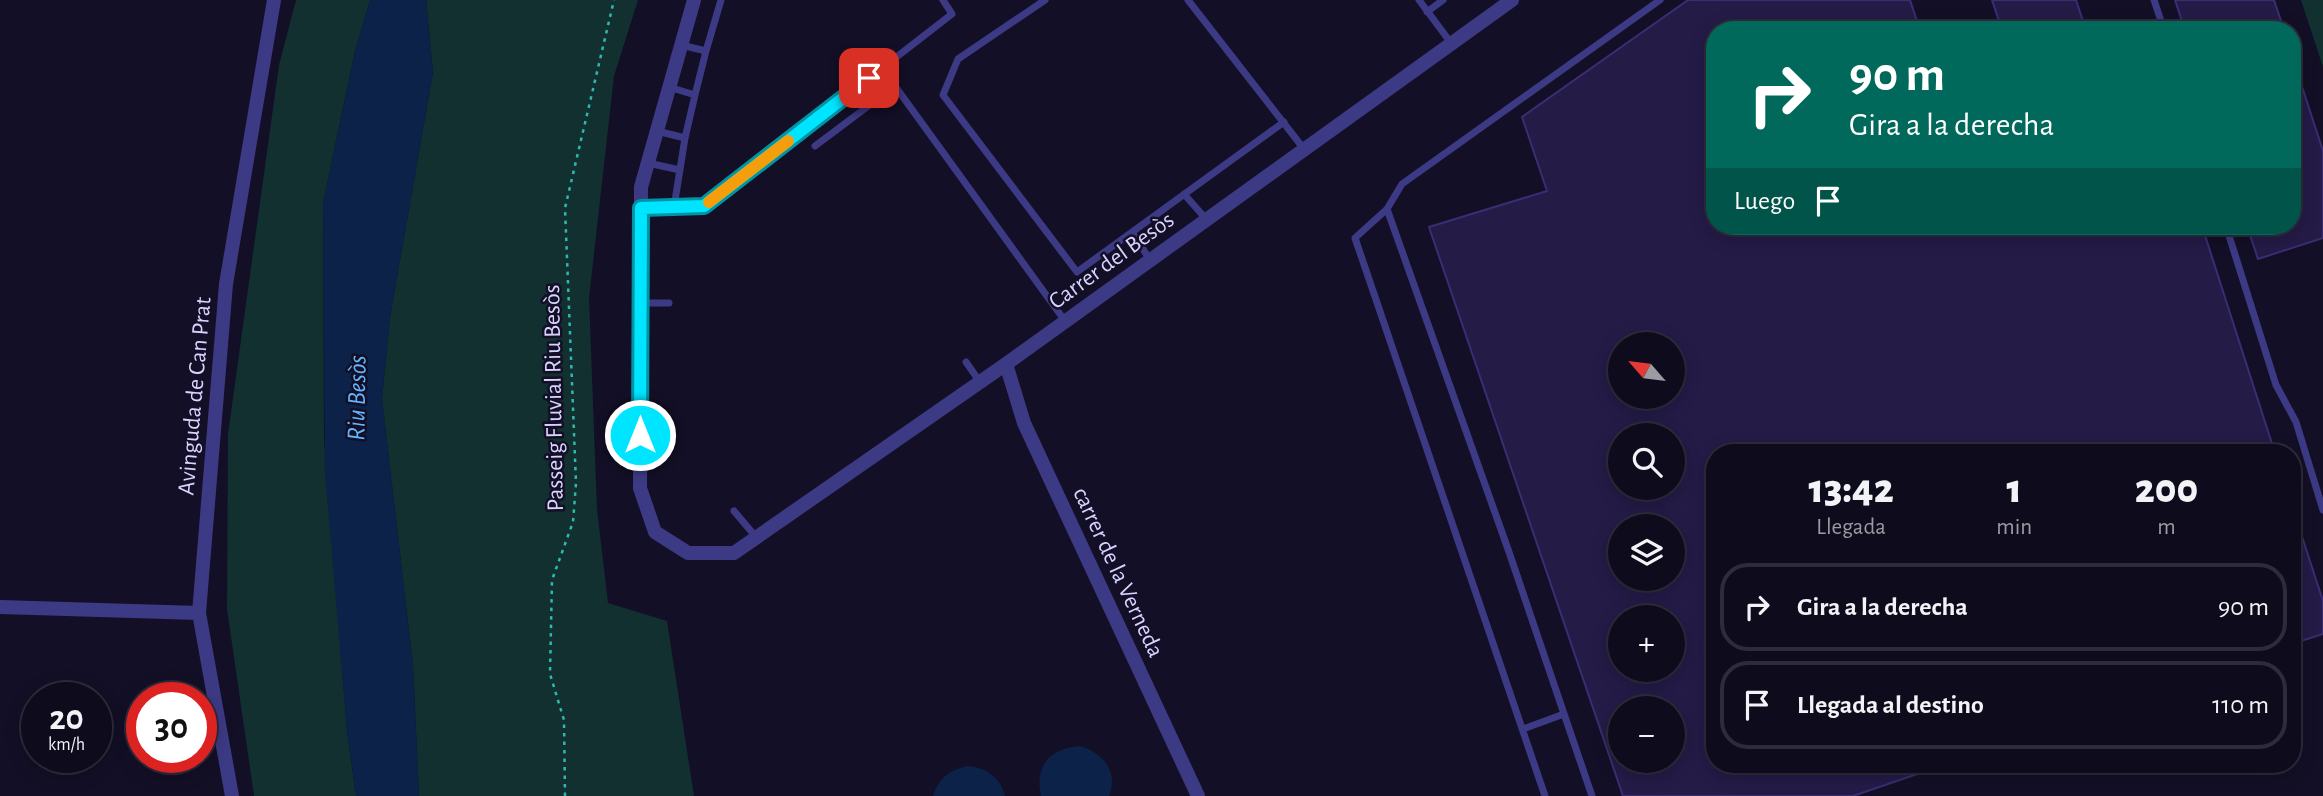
<!DOCTYPE html>
<html lang="es">
<meta charset="utf-8">
<style>
:root{--surface:#0e0b1c;--page:#1c1929;--text:#f1f3f6;--muted:#9b9ba3;--line:#2e2b3b}
body{margin:0;font-family:"Alegreya Sans",sans-serif;background:var(--page);color:var(--text);height:100vh;display:flex;flex-direction:column;font-size:26px;white-space:nowrap}
*{box-sizing:border-box;margin:0}
p{font-size:23px;color:var(--muted)}
.icon{flex:none;width:38px;height:38px;fill:none;stroke:currentColor;stroke-width:2;stroke-linecap:round;stroke-linejoin:round}
.map{position:relative;flex:1;overflow:hidden}
.sheet{position:absolute;left:1706px;top:444px;width:595px;height:329px;display:flex;flex-direction:column;background:var(--surface);border-radius:28px;box-shadow:0 4px 18px #0003,0 0 0 2px var(--line)}
.sheet>*{flex:none}
.banner{position:absolute;left:1706px;top:21px;width:595px;height:214px;border-radius:28px;box-shadow:0 4px 18px #0003,0 0 0 2px var(--line);background:#00695c;color:#fff;overflow:hidden}
.needle{width:46px;rotate:298deg}
.controls{position:absolute;left:1608px;top:332px;display:grid;gap:14px}
.controls a{display:grid;place-items:center;width:77px;height:77px;border-radius:50%;background:var(--surface);box-shadow:0 4px 18px #0003,0 0 0 2px var(--line);font-size:35px}
.speed{position:absolute;left:21px;top:682px;display:flex;gap:14px;font-size:35px;font-weight:700;text-align:center}
.speed>*{display:grid;place-content:center;width:91px;height:91px;border-radius:50%;background:var(--surface);box-shadow:0 4px 18px #0003,0 0 0 2px var(--line);line-height:1}
.speed small{font-size:18px;font-weight:400}
.speed .limit{border:10px solid #d22;background:#fff;color:#111}
.pin{position:absolute;display:grid;place-items:center;width:60px;height:60px;color:#fff;margin:-30px;border-radius:14px;box-shadow:0 4px 10px #0006}
.me{position:absolute;width:77px;margin:-38px;rotate:0deg;stroke-linejoin:round;filter:drop-shadow(0 0 5px #0008)}
.turn{display:flex;align-items:center;gap:24px;height:147px;padding:0 28px;font-size:32px}
.turn .icon{width:91px;height:91px;stroke-width:2.5}
.turn b{display:block;font-size:49px;line-height:60px}
.then{display:flex;align-items:center;height:66px;padding:0 28px;background:#0003;gap:14px;font-size:26px}
.eta{display:flex;justify-content:space-evenly;align-items:center;height:119px;text-align:center}
.eta b{font-size:42px;font-weight:800;line-height:49px}
ul{padding:0;list-style:none}
li{display:flex;align-items:center;gap:21px;height:88px;margin:0 14px 10px;padding:0 14px;border:4px solid var(--line);border-radius:28px}
li div{flex:1}
li b{display:block;font-size:26px}
li em{font-style:normal}
.map>svg:first-child{display:block}
.green{fill:#12302f}
.water{fill:#0c2248}
.building{fill:#241b47;stroke:#3b2d73;stroke-width:2;fill-rule:evenodd}
.lines{fill:none;stroke-linecap:round;stroke-linejoin:round}
.path{stroke:#2fb8b0;stroke-width:2.5;stroke-dasharray:3.5 5;stroke-linecap:butt}
.lane{stroke:#3d3a85;stroke-width:7}
.street{stroke:#3d3a85;stroke-width:14}
.route-casing{stroke:#0095a6;stroke-width:18}
.route{stroke:#00e5ff;stroke-width:12}
.slow{stroke:#f59e0b;stroke-width:12}
.labels{text-anchor:middle;stroke-width:5;stroke-linejoin:round;paint-order:stroke}
.street-label{font-size:24px;fill:#d9d4ff;stroke:#130f26}
.water-label{font-size:26px;font-style:italic;fill:#62b6ff;stroke:#130f26}
</style>
<div class="map">
<svg width="2323" height="796" viewBox="0 0 2323 796">
<rect width="100%" height="100%" fill="#130f26"/>
<!-- green -->
<path class="green" d="M296,0H370L355,51L323,203L324,440L347,731L356,796H254L227,609L228,434L279,65Z
M426,0H638L614,76L589,298L597,509L608,603L667,621L694,796H419L413,665L382,399L390,317L433,72Z
M2301,0H2323V67Z"/>
<!-- water -->
<path class="water" d="M370,0H426L433,72L390,317L382,399L413,665L419,796H356L347,731L325,474L323,203L355,51Z
M1080,746C1103,753 1119,771 1109,796H1041C1034,766 1050,748 1080,746Z
M968,766C987,768 1000,777 1005,796H933C939,778 949,770 968,766Z"/>
<!-- building -->
<path class="building" d="M1688,0H1910L1920,30H1715V226H2202L2275,453H1715V765H1937L1938,767L1853,796H1623L1429,227L1547,191L1522,117ZM1620,345H1673V397H1620ZM1620,436H1673V488H1620ZM1620,527H1673V579H1620ZM1620,618H1673V670H1620ZM1620,709H1673V761H1620Z
M1992,0H2076L2086,30H2002Z
M2175,0H2274L2284,30H2185Z
M2295,65L2323,151V238L2258,259L2247,226H2292V66Z
M2292,515H2295L2323,601V634L2292,644Z"/>
<g class="lines">
<!-- path -->
<path class="path" d="M565,796L564,720L550,674L552,580L573,522L576,483L565,208L614,0"/>
<!-- lane -->
<path class="lane" d="M1045,0L958,59L943,95L1077,272L1284,122
M1188,0L1304,149
M1419,0L1451,43
M2154,0L2164,30
M1427,12L1443,0
M681,45L706,51L695,95
M706,51L721,0
M669,87L695,95L685,138
M657,131L685,138L674,207
M815,146L895,86L1065,321
M648,163L680,170
M1184,194L1206,219
M641,209L704,206L952,14L943,0
M1387,209L1402,184L1660,0
M2226,226L2276,385L2296,422L2323,510
M1132,232L1150,260
M641,303H669
M966,362L980,382
M734,511L756,537
M1523,729L1564,714
M1545,796L1355,238L1387,209L1509,552L1592,796"/>
<!-- street -->
<path class="street" d="M694,0L641,187L640,488L655,532L688,553H734L1006,364L1512,0
M1006,364L1024,423L1198,796
M0,607L199,613
M232,796L199,613L226,284L274,0"/>
</g>
<g class="lines">
<!-- route casing -->
<g class="route-casing">
<path id="route" d="M640,435L641,208L704,206L869,78"/>
</g>
<!-- route -->
<use href="#route" class="route"/>
<!-- slow -->
<path class="slow" d="M709,202L788,141"/>
</g>
<g class="labels">
<!-- street labels -->
<g class="street-label">
<text transform="translate(1111 260) rotate(-36)" y="8">Carrer del Besòs</text>
<text transform="translate(194 396) rotate(-85)" y="8">Avinguda de Can Prat</text>
<text transform="translate(553 398) rotate(-91)" y="8">Passeig Fluvial Riu Besòs</text>
<text transform="translate(1119 572) rotate(65)" y="8">carrer de la Verneda</text>
</g>
<!-- water labels -->
<g class="water-label">
<text transform="translate(356 398) rotate(-89)" y="9">Riu Besòs</text>
</g>
</g>
</svg>
<div class="controls">
<a><svg class="needle" viewBox="-14 -14 28 28"><path d="M0-13l5 13h-10z" fill="#e53935"/><path d="M0 13l5-13h-10z" fill="#9b9ba3"/></svg></a>
<a><svg class="icon" aria-label="search" viewBox="0 0 24 24"><circle cx="10" cy="10" r="6"/><path d="M15 15l6 6"/></svg></a>
<a><svg class="icon" aria-label="layers" viewBox="0 0 24 24"><path d="M12 4l9 5-9 5-9-5zM3 14l9 5 9-5"/></svg></a>
<a>+</a>
<a>−</a>
</div>
<div class="speed"><div>20<small>km/h</small></div><div class="limit">30</div></div>
<div class="pin" style="left:869px;top:78px;background:#d93025"><svg class="icon" aria-label="arrive" viewBox="0 0 24 24"><path d="M6 21V4h12l-3 4 3 4H6"/></svg></div>
<svg class="me" style="left:640px;top:435px" viewBox="-20 -20 40 40"><circle r="17" fill="#00e5ff" stroke="#fff" stroke-width="3"/><path d="M0-11L8 9 0 5-8 9z" fill="#fff"/></svg>
<div class="banner">
<div class="turn"><svg class="icon" aria-label="right" viewBox="0 0 24 24"><path d="M7 20v-9h11M14 6l5 5-5 5"/></svg><div><b>90 m</b>Gira a la derecha</div></div>
<div class="then">Luego<svg class="icon" aria-label="arrive" viewBox="0 0 24 24"><path d="M6 21V4h12l-3 4 3 4H6"/></svg></div>
</div>
<section class="sheet">
<div class="eta">
<div><b>13:42</b><p>Llegada</p></div>
<div><b>1</b><p>min</p></div>
<div><b>200</b><p>m</p></div>
</div>
<ul>
<li><svg class="icon" aria-label="right" viewBox="0 0 24 24"><path d="M7 20v-9h11M14 6l5 5-5 5"/></svg><div><b>Gira a la derecha</b></div><em>90 m</em></li>
<li><svg class="icon" aria-label="arrive" viewBox="0 0 24 24"><path d="M6 21V4h12l-3 4 3 4H6"/></svg><div><b>Llegada al destino</b></div><em>110 m</em></li>
</ul>
</section>
</div>
